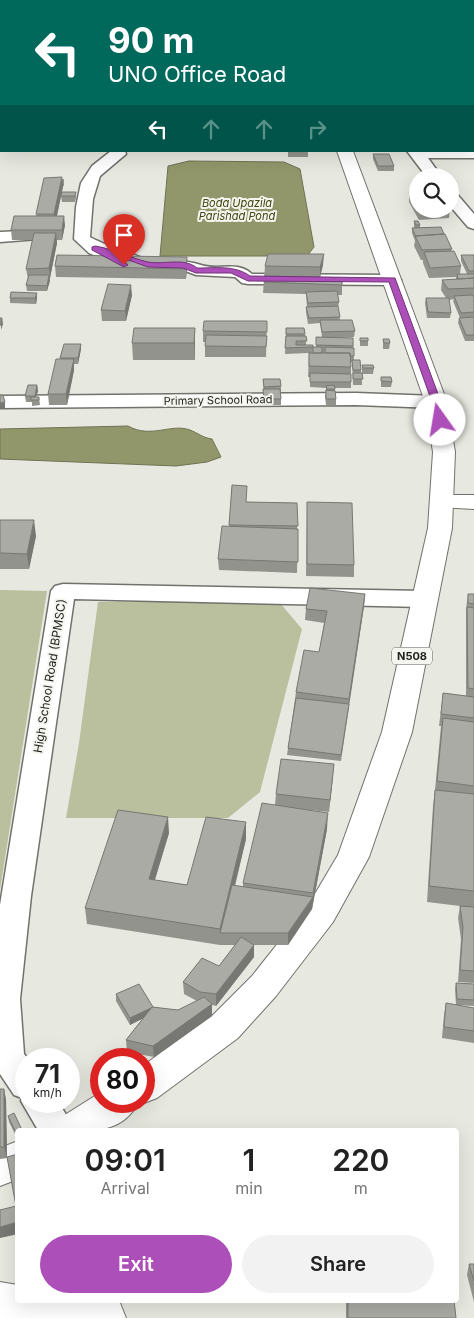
<!DOCTYPE html>
<style>
:root{--surface:#fff;--page:#f2f2f2;--text:#222;--muted:#767676;--accent:#ad4fb8}
body{margin:0;font-family:Inter,sans-serif;background:var(--page);color:var(--text);height:100vh;display:flex;flex-direction:column;font-size:19px;white-space:nowrap}
*{box-sizing:border-box;margin:0}
p{font-size:16px;color:var(--muted)}
.icon{flex:none;width:28px;height:28px;fill:none;stroke:currentColor;stroke-width:2;stroke-linecap:round;stroke-linejoin:round}
.map{position:relative;flex:1;overflow:hidden}
.sheet{position:absolute;left:15px;top:1128px;width:444px;height:175px;display:flex;flex-direction:column;background:var(--surface);border-radius:5px;box-shadow:0 5px 20px #0002}
.sheet>*{flex:none}
.hud{position:absolute;left:0px;top:0px;width:475px;height:152px;box-shadow:0 5px 20px #0002;background:#00695c;color:#fff;overflow:hidden}
.tools{position:absolute;left:409px;top:168px;display:grid;gap:10px}
.tools a{display:grid;place-items:center;width:50px;height:50px;border-radius:50%;background:var(--surface);box-shadow:0 5px 20px #0002;font-size:25px}
.speed{position:absolute;left:15px;top:1048px;display:flex;gap:10px;font-size:25px;font-weight:700;text-align:center}
.speed>*{display:grid;place-content:center;width:65px;height:65px;border-radius:50%;background:var(--surface);box-shadow:0 5px 20px #0002;line-height:1}
.speed small{font-size:12px;font-weight:400}
.speed .limit{border:8px solid #d22;background:#fff;color:#111}
.pin{position:absolute;display:grid;place-items:center;width:42px;height:42px;color:#fff;margin:-51px -21px;border-radius:50% 50% 50% 0;rotate:-45deg;box-shadow:0 0 5px #0007}
.pin .icon{rotate:45deg}
.me{position:absolute;width:55px;margin:-28px;rotate:347deg;stroke-linejoin:round;filter:drop-shadow(0 0 4px #0008)}
.turn{display:flex;align-items:center;gap:18px;height:105px;padding:0 25px;font-size:22px}
.turn .icon{width:65px;height:65px;stroke-width:2.5}
.turn b{display:block;font-size:35px;line-height:42px}
.lanes{display:flex;align-items:center;height:48px;padding:0 25px;background:#0003;justify-content:center;gap:25px;direction:ltr}
.lanes .off{opacity:.35}
.eta{display:flex;justify-content:space-evenly;align-items:center;height:85px;text-align:center}
.eta b{font-size:30px;font-weight:600;line-height:35px}
.primary-button{display:flex;gap:10px;margin-top:auto;padding:10px 25px}
.primary-button a{flex:1;height:58px;border-radius:30px;background:var(--accent);color:#fff;font-size:20px;font-weight:600;line-height:58px;text-align:center}
.primary-button a+a{background:var(--page);color:var(--text)}
.map>svg:first-child{display:block}
.green{fill:#babf9d}
.water{fill:#92976b;stroke:#707353}
.lines{fill:none;stroke-linecap:round;stroke-linejoin:round}
.minor-casing{stroke:#71726c;stroke-width:3}
.tertiary-casing{stroke:#71726c;stroke-width:2}
.trunk-casing{stroke:#71726c;stroke-width:2}
.minor{fill:#fff;fill-rule:evenodd}
.tertiary{fill:#fff;fill-rule:evenodd}
.trunk{fill:#fff;fill-rule:evenodd}
.wall{fill:#92938d}
.shaded-wall{fill:#777873}
.building{fill:#aaaba4;stroke:#777873}
.route{fill:#ad4fb8;stroke:#703378}
.labels{text-anchor:middle;stroke-width:4;stroke-linejoin:round;paint-order:stroke}
.far-water-label{font-size:11px;font-style:italic;fill:#40440e;stroke:#f4f5ee}
.far-street-label{font-size:11px;fill:#1f1f1c;stroke:#f4f5ee}
.shield{fill:#f4f5ee;stroke:#5f5f5b;stroke-width:1}
.shield-label{font-size:11px;font-weight:bold;fill:#1f1f1c}
.street-label{font-size:12px;fill:#1f1f1c;stroke:#f4f5ee}
</style>
<div class="map">
<svg width="474" height="1318" viewBox="0 0 474 1318">
<rect width="100%" height="100%" fill="#e7e8e0"/>
<!-- green -->
<path class="green" d="M0,590L47,591L0,890Z
M210,601L280,603L302,629L260,792L228,818H66L79,743L98,602Z"/>
<!-- water -->
<path class="water" d="M189,161L284,162L300,169L314,247L307,256H160L168,166Z
M128,426C151,439 171,423 190,430C198,433 203,438 212,439L221,457L207,462L176,466L0,459V429Z"/>
<g class="lines">
<!-- minor casing -->
<g class="minor-casing">
<path id="minor" d="M0,80H1V88H0Z
M474,150V158H428L441,176H426L407,151Z
M111,151H125L126,154L100,176L93,199L90,237C100,243 140,258 151,260C169,262 184,259 201,265C218,271 237,260 252,274L392,275L398,276L401,280L398,284L392,285L248,284L242,283L235,277L196,275L183,270H148L115,258L103,259L89,253L74,239L76,207L81,183L92,166Z
M450,191L456,193L474,214V229L468,227L450,206Z
M45,230L51,232L53,235L51,238L0,242V232Z
M356,393L436,396L443,398L446,402L443,406L436,408L356,405L0,408V396Z
M63,584L423,591L431,594L435,599L431,604L423,607L74,599L31,896L20,999L24,1054L28,1059L26,1101H58L75,1130H38L21,1101L22,1098L14,1095L0,1074V905L51,591L55,586Z"/>
</g>
<!-- tertiary casing -->
<g class="tertiary-casing">
<path id="tertiary" d="M446,495H474V509L438,507L434,502L438,497Z
M0,1282L18,1285V1300H112L120,1303L126,1318H0Z"/>
</g>
<!-- trunk casing -->
<g class="trunk-casing">
<path id="trunk" d="M269,0H281V1H269Z
M337,151H353L447,402L455,452L452,528L412,732L369,857L333,922L276,996L238,1038L157,1098L144,1103L140,1101H144V1065L212,1016L252,976L309,904L338,855L382,732L428,528L433,452L425,402Z
M101,1092V1101H139C122,1137 86,1130 54,1130L60,1118Z
M18,1141V1179L0,1186V1148Z"/>
</g>
<!-- minor -->
<use href="#minor" class="minor"/>
<!-- tertiary -->
<use href="#tertiary" class="tertiary"/>
<!-- trunk -->
<use href="#trunk" class="trunk"/>
</g>
<!-- wall -->
<path class="wall" d="M0,88H1V103H0Z
M288,151H308V157H288Z
M373,154L394,166V171H378L373,159Z
M43,179H64V186H63L57,216L65,225L62,240H57V243L50,278L47,291H27L26,285L28,279L26,269L33,240H12L11,230L36,216L43,184Z
M418,191V209H450L449,218L419,220L409,202V192Z
M76,192V198L75,202H62L61,196Z
M414,221L420,225V228L444,234L452,249L451,251L461,266L460,274H467L461,261V255H474V341H465L458,323L459,318H460L453,301L454,299L449,300L451,313L450,318H427L425,303L426,298H446L441,290L442,280L456,279V277L429,278L423,263V260H421L414,246L415,241L412,233V228H414Z
M323,265L320,277L342,278V295H338L339,302L338,308L340,320L355,331L354,337L333,338H353L354,360L361,370V373H362V365L374,368L373,374H362V385H353L352,362H351V388H335L336,399V405H326L325,396L326,388L310,387V377H308L309,353L285,354L286,328L305,334V336H306V345H313V353L316,347V337H322L320,323L308,324L306,312V307H307L306,294L263,293L265,266Z
M55,266L187,267L186,279L56,277Z
M37,293V298L36,304L10,303V298Z
M132,295L126,321H102L101,310Z
M267,321L266,357H205V342H203V331Z
M195,328V360H133L132,343Z
M360,338L368,341V346H360Z
M383,339L390,343L389,349H383Z
M81,349L78,364H74V370L67,405H49L48,394L60,358Z
M381,377L392,382L391,387H381Z
M263,379L281,386V405H264Z
M37,385L38,391L36,397H39L40,405L32,406V402H26L25,396Z
M232,485L247,502L297,503V529H298L297,573L219,570L218,559L229,527Z
M307,502L354,565V577L306,576Z
M0,520L36,536L29,569H0Z
M365,594L364,606L341,761L287,755L296,692L319,652L324,623L305,620L306,609Z
M468,594H474V983L458,982L461,939L458,918L460,906L427,902L433,806L435,790L441,726H439L443,693L466,696V609Z
M333,776L329,812L300,809L327,829L312,909L288,945H254V957L216,1006L212,1005V1016L154,1057L127,1052L126,1040L143,1018L130,1025L116,1001V994L153,1007L178,1010L197,1001L184,994L183,982L219,966L235,945H220L87,924L85,908L169,833L155,880L187,885L246,839L235,886L243,887V883L275,805L276,794Z
M456,983L474,984V1006L457,1005L474,1008V1043L442,1038L444,1015L446,1003L456,1005L455,989Z
M0,1089H4L6,1100L7,1158L0,1159Z
M8,1116L18,1130V1140L9,1122Z
M469,1264H474V1302L467,1275Z
M346,1300H454L456,1318H346Z"/>
<!-- shaded-wall -->
<path class="shaded-wall" d="M62,177L63,187L55,224L54,214Z
M64,216L65,225L62,240V230Z
M56,233L57,243L50,278L49,268Z
M324,254L323,265L320,277V267Z
M187,257V267L186,279V269Z
M49,275L50,281L47,291V286Z
M131,285L132,295L126,321L125,311Z
M37,293V298L36,304L35,298Z
M2,318L3,324L1,330V325Z
M195,328V360L194,343Z
M81,344V349L78,364V358Z
M74,359V370L67,405L66,394Z
M37,385L38,391L35,400V396Z
M5,402V408L0,409V403Z
M34,520L36,536L29,569L27,554Z
M365,594L364,606L348,710L349,699Z
M334,764L333,776L329,812L330,800Z
M328,813L327,829L312,909L288,945V933L313,897Z
M168,817L169,833L150,895L149,879Z
M246,822V839L223,933H220V929Z
M254,945V957L216,1006V994Z
M212,1004V1016L154,1057L153,1046Z
M153,1007L154,1013L130,1025V1018Z
M4,1089L6,1100L7,1158L4,1147Z
M18,1222V1234L0,1238V1227Z"/>
<!-- building -->
<path class="building" d="M463,0H474V7V1H464Z
M373,154H389L394,166H378Z
M62,177L54,214H36L44,178Z
M418,191V206L409,192Z
M62,192H76L75,196H61Z
M419,209H438L420,210Z
M14,216H64L62,230H11Z
M414,221H418L420,225H416Z
M441,227L444,234L415,236L416,237L412,228Z
M34,233H56L49,268L26,269Z
M445,234L452,249L422,250L415,236Z
M454,251L461,266L430,268L424,252Z
M268,254H324L320,267L265,266Z
M57,255L187,257L186,269L55,266Z
M461,255H474V271H469Z
M457,274H474V278L458,279Z
M29,275H49L47,286L26,285Z
M264,276L342,278V285L264,282Z
M474,278V288L448,289L442,280Z
M108,284L131,285L125,311L101,310Z
M337,291L339,302L308,303L306,292Z
M11,292L37,293L35,298H10Z
M473,295L474,297V312L461,313L454,296Z
M426,298H449L451,313L428,312Z
M338,306L340,317L309,318L306,307Z
M474,317V335H466L459,318Z
M0,318H2L1,325H0Z
M320,320H352L355,331L322,332Z
M204,321H267V332L203,331Z
M134,328H195L194,343H132Z
M286,328H304L305,334H286Z
M206,335L267,336L266,347L205,346Z
M286,336H306L307,341H296V345H313V347L285,348Z
M316,337L353,338V346L316,345Z
M360,338H368V341H360Z
M383,339H389L390,343H384Z
M64,344H81L78,358H60Z
M313,347H322V353H313Z
M325,347L354,348V356H350V353H325Z
M309,353H350L351,367L309,366Z
M56,359H74L66,394H48Z
M352,360H360L361,370H353Z
M362,365H373L374,368H363Z
M310,373L351,374V382H310Z
M353,373H362L363,379H353Z
M381,377H391L392,382L381,381Z
M263,379H280L281,386L264,387Z
M28,385H37L35,396H25Z
M334,385L335,389H327L326,386Z
M263,389H280L281,399H264Z
M326,390L335,391L336,399H326Z
M0,395H3L5,402L0,403Z
M31,397H39V400H31Z
M232,485L247,486L246,502L297,503L298,526L229,525Z
M307,502L352,503L354,565L307,564Z
M0,520H34L27,554L0,553Z
M222,526L298,529V562L218,559Z
M310,588L365,594L349,699L296,692L304,650L319,652L327,611L306,609Z
M468,594H474V604L468,603Z
M467,607L474,608V689L468,688Z
M443,693L474,697V718L441,714Z
M296,698L349,704L341,755L288,748Z
M443,718L474,722V786L437,781Z
M281,759L334,764L330,800L276,794Z
M435,790L474,794V891L429,886Z
M262,803L328,813L313,893L243,883Z
M118,810L168,817L149,879L187,885L206,817L246,822L220,929L85,908Z
M232,885L313,897L288,933H220Z
M460,906L474,907V971L460,970L463,927Z
M241,937L254,945L216,994L200,992L183,982L202,958L219,966Z
M456,983L474,984V1000L457,999Z
M139,984L153,1007H152L151,1008L130,1018L116,994Z
M204,997L212,1004L153,1046L126,1040L152,1007L178,1010Z
M446,1003L474,1008V1031L444,1027Z
M0,1089H4V1147H0Z
M14,1113L22,1130H18V1137L8,1116Z
M18,1154V1222L0,1227V1210L16,1206L7,1157Z
M469,1264H474V1281Z
M348,1300H454L456,1318H348Z"/>
<!-- route -->
<path class="route" d="M95,246C114,249 130,258 148,262C163,265 184,257 197,268C215,268 235,265 250,276L395,278L441,402L444,420L440,423L435,420L432,402L389,282L248,281L231,273H196L183,268L148,267L117,256L128,265L124,267L92,250V247Z"/>
<g class="labels">
<!-- far-water labels -->
<g class="far-water-label">
<text x="237" y="207">Boda Upazila<tspan x="237" dy="13">Parishad Pond</tspan></text>
</g>
<!-- far-street labels -->
<g class="far-street-label">
<text transform="translate(218 400) rotate(-1)" y="4">Primary School Road</text>
</g>
<!-- shield labels -->
<rect class="shield" x="392" y="647.5" width="40" height="17" rx="4"/>
<g class="shield-label">
<text x="412" y="660">N508</text>
</g>
<!-- street labels -->
<g class="street-label">
<text transform="translate(50 676) rotate(-81)" y="4">High School Road (BPMSC)</text>
</g>
</g>
</svg>
<div class="tools">
<a><svg class="icon" aria-label="search" viewBox="0 0 24 24"><circle cx="10" cy="10" r="6"/><path d="M15 15l6 6"/></svg></a>
</div>
<div class="speed"><div>71<small>km/h</small></div><div class="limit">80</div></div>
<div class="pin" style="left:124px;top:265px;background:#d93025"><svg class="icon" aria-label="arrive" viewBox="0 0 24 24"><path d="M6 21V4h12l-3 4 3 4H6"/></svg></div>
<svg class="me" style="left:440px;top:420px" viewBox="-20 -20 40 40"><circle r="19" fill="#fff"/><path d="M0-13L10 11 0 6-10 11z" fill="#ad4fb8"/></svg>
<div class="hud">
<div class="turn"><svg class="icon" aria-label="left" viewBox="0 0 24 24"><path d="M17 20v-9H6M10 6l-5 5 5 5"/></svg><div><b>90 m</b>UNO Office Road</div></div>
<div class="lanes"><svg class="icon" aria-label="left" viewBox="0 0 24 24"><path d="M17 20v-9H6M10 6l-5 5 5 5"/></svg><svg class="icon off" aria-label="ahead" viewBox="0 0 24 24"><path d="M12 20V5M6 11l6-6 6 6"/></svg><svg class="icon off" aria-label="ahead" viewBox="0 0 24 24"><path d="M12 20V5M6 11l6-6 6 6"/></svg><svg class="icon off" aria-label="right" viewBox="0 0 24 24"><path d="M7 20v-9h11M14 6l5 5-5 5"/></svg></div>
</div>
<section class="sheet">
<div class="eta">
<div><b>09:01</b><p>Arrival</p></div>
<div><b>1</b><p>min</p></div>
<div><b>220</b><p>m</p></div>
</div>
<div class="primary-button"><a>Exit</a><a>Share</a></div>
</section>
</div>
